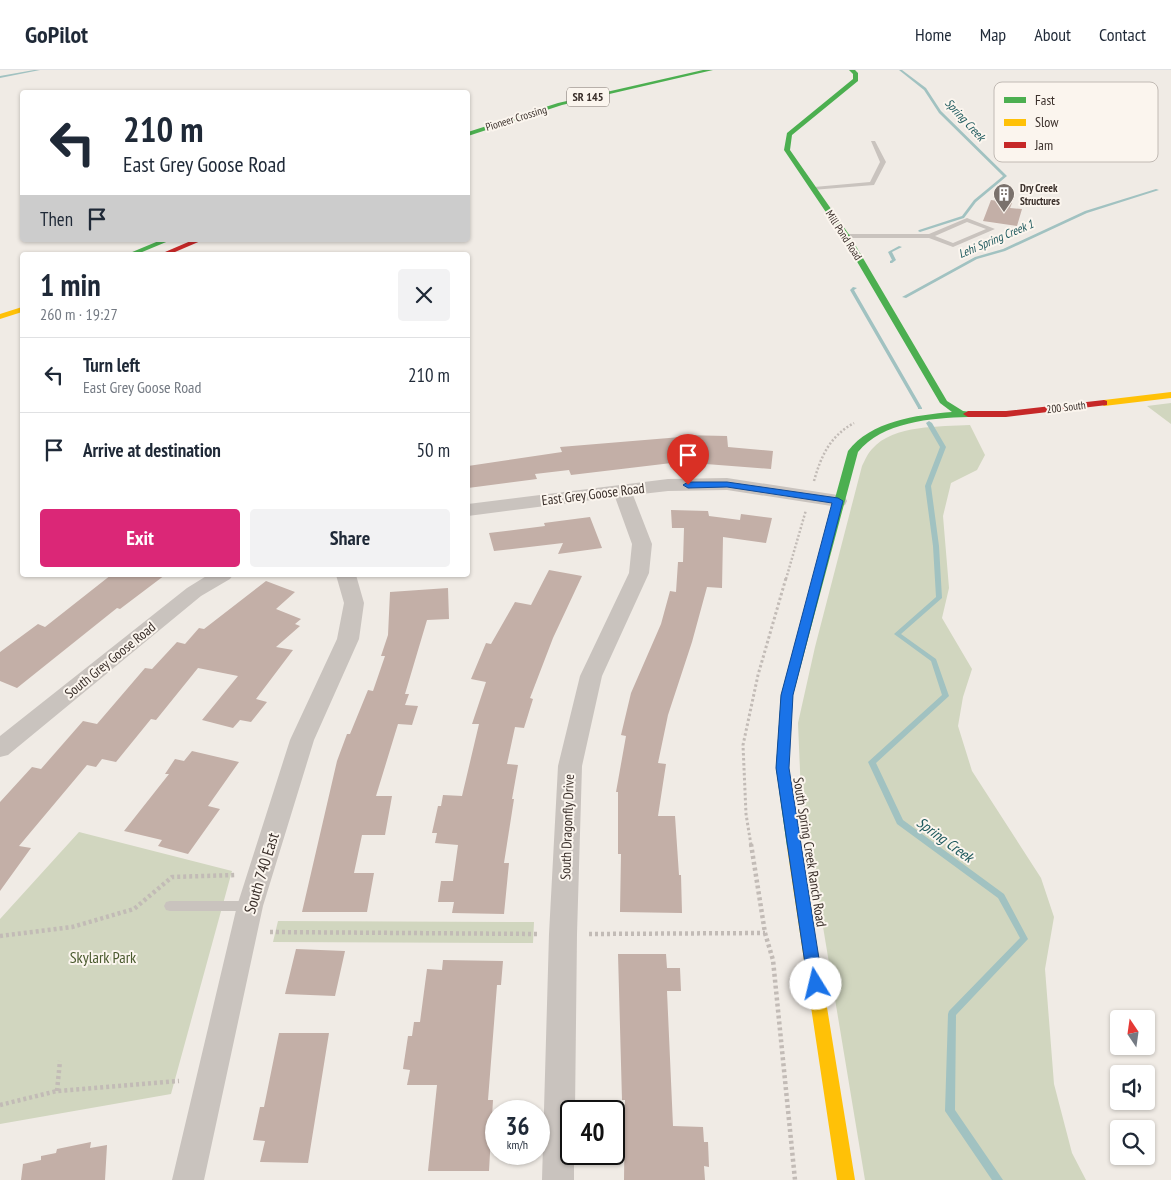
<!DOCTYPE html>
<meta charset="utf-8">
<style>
:root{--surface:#fff;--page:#f2f2f3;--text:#1f2937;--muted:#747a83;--line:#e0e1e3;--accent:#db2777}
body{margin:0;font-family:"PT Sans Narrow",sans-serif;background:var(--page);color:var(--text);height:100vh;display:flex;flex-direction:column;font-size:19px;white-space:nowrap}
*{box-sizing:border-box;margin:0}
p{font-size:16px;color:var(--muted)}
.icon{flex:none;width:28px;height:28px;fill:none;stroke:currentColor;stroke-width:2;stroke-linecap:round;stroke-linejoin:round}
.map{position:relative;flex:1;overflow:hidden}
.side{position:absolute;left:20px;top:182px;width:450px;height:325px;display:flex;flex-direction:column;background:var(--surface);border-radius:5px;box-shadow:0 1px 4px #0004}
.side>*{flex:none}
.top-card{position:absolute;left:20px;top:20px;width:450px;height:152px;border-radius:5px;box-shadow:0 1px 4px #0004;background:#fff;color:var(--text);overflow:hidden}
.needle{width:32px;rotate:347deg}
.fabs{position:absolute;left:1110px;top:940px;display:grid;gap:10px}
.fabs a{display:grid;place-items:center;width:45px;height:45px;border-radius:5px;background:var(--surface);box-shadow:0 1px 4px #0004;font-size:25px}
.speed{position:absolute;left:485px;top:1030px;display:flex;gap:10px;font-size:25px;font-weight:700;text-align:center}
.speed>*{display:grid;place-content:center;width:65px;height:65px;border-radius:50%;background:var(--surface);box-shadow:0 1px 4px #0004;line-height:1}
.speed small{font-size:12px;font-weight:400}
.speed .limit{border:2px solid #111;border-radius:8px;background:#fff;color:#111}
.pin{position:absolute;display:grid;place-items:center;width:42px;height:42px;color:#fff;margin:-51px -21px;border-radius:50% 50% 50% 0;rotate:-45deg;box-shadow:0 0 5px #0007}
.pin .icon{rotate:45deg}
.me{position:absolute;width:55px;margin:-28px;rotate:351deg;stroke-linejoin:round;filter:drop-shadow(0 0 4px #0008)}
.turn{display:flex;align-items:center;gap:18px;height:105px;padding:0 20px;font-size:22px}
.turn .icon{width:65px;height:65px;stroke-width:2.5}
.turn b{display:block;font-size:35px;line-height:42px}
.then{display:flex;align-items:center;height:48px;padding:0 20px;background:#0003;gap:10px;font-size:19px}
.round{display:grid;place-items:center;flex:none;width:52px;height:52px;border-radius:5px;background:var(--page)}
.overview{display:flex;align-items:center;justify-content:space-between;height:85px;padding:0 20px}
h1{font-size:30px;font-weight:700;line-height:38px}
.action{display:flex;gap:10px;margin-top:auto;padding:10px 20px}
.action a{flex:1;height:58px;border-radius:5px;background:var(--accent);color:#fff;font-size:20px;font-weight:700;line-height:58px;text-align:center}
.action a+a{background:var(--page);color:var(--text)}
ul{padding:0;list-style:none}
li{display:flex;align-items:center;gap:15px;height:75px;padding:0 20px;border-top:1px solid var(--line)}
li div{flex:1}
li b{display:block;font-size:19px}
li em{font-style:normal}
header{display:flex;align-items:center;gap:30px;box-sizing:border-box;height:70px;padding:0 25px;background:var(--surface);border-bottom:1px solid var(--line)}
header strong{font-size:24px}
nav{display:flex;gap:28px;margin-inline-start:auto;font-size:18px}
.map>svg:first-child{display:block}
.green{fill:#d1d6bf}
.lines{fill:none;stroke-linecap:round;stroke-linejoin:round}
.stream{fill:#a1c2c1;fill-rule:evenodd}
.building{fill:#c3afa7}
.path-far2{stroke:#c2bbb6;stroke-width:2.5;stroke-dasharray:2 2;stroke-linecap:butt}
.path-far1{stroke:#c2bbb6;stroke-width:3;stroke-dasharray:2.5 2.5;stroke-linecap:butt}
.path{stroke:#c2bbb6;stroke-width:4.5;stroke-dasharray:3 3;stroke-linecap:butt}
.lane{fill:#c9c3be;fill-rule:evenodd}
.street{fill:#c9c3be;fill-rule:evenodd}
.fast{fill:#4caf50;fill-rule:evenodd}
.slow{fill:#ffc107;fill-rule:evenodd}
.jam{fill:#c62828;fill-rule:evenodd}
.route{fill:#1a73e8;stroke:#114b97}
.labels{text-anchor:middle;stroke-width:4;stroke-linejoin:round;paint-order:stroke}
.far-street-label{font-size:11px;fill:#3b302b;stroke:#fbf5ee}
.far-poi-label{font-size:11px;font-weight:bold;fill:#3b302b;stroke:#fbf5ee;text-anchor:start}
.shield{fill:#fbf5ee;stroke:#756b66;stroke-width:1}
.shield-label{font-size:12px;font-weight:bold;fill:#3b302b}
.far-water-label{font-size:12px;font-style:italic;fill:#1f5a5e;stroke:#fbf5ee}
.street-label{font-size:14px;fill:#3b302b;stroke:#fbf5ee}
.water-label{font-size:15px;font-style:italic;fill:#1f5a5e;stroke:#fbf5ee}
.near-street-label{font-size:16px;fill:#3b302b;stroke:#fbf5ee}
.near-park-label{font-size:16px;fill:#4a5a2e;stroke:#fbf5ee}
.key{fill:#fbf5ee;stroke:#c1bab4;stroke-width:1}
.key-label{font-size:14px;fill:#3b302b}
</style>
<header>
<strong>GoPilot</strong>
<nav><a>Home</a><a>Map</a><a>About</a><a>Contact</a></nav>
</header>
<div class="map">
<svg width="1171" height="1110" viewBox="0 0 1171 1110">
<rect width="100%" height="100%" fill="#f0ebe5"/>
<!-- green -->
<path class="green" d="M1171,333V354L1147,336Z
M970,355L985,385L977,400L951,413L943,446L949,518L942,548L972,599L963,627L958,656L972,701L1041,808L1054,847L1045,899L1054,1014L1072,1083L1086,1110H865L801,724L798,653L815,577L862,396C865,390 868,383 872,379C894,354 940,357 970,355Z
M79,762L232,801L171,1024L0,1054V849Z
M278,851L534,852L533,873L273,872Z"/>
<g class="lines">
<!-- stream -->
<path class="stream" d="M34,0H40L0,8V6Z
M899,0H902L926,18L941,41L1007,106L976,132L964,148L920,162L918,161L919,160L962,146L974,130L1003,106L939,43L924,20Z
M1156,119L1159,120L1087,143L1005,181L977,189L906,228L902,227L975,187L1003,179L1085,141Z
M899,176L902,177L892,182L896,190L892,193H890V191L892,190L888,182Z
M853,217L857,218L854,220L922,338V339H918V338L850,220Z
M929,351L932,353L946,377L931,416L939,476L942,528L901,564L936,589L949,626L876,693L903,750L1004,824L1028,869L956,945L955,1040L1003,1110H992L945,1041L948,944L949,941L1020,868L998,828L897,754L868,692L942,625L931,591L894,564L936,527L933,476L925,416L940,377L926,353Z"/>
</g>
<!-- building -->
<path class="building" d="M991,130L1012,133L1010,138L1022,139L1017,156L983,151Z
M681,365L727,366L728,377L773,381L771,399L680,392L571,405L569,400L535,404L537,409L468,418V396L562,382L560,377L681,367Z
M671,440L708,441L709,446L740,450L741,444L772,448L766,473L723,467L722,518L707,517L692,572L668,645L658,693L666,694L658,746H675L679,805H681L682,843L620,842L621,784H618V722H616L626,666L621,665L631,623L661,554L670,521L676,522L678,492H683L684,458H672Z
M590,447L602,478L558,484L563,473L494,481L489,463L545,456L544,453Z
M549,500L582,506L553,568L530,628L533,629L524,658L515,657L507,694L518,695L512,729H514L504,793H509L504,844L452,843L454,832H438L441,811H453L458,775L435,773L437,763H432L438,736H441L443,725L462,726L479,654H472L486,612L471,609L486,573L491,574L515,532L531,535Z
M111,505H165L120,539L117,538L17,618L0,611V582L38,554L45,557Z
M266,511L295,522L276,539L301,549L295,554L300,556L276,577L293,580L256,629L267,632L251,652L240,650L233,658L202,650L238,606L198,598L156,650L151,649L116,692L102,689L96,697L87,695L19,776L31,778L0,821V732L32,697L41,699L83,651L97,654L145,598L152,599L177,572L185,574L199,558L204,559Z
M448,518L449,549L427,550L405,624H409L405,635L418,636L412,655L398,654L376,726H392L385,765H362L354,803H374L367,842H302L337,691L347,664H350L368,620L373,621L385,586H381L388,565L390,522Z
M192,681L239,692L208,736L220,739L188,784L158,776L162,770L124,761L169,704H165L175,689L184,691Z
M296,879L345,881L335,926L285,924Z
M618,884H666L667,898H680L681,921H667L673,1056L703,1057L704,1072H708L709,1097L704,1096L705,1110H624L625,1030H622Z
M443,890L503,891L501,915H497L488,1030H493L489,1101H428L437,1015H407L410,1000L403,999L408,966H412L414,952H420L427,899L442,900Z
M279,963H329L308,1093L260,1092L265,1071L253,1070L260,1037H264Z
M91,1072L90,1078L107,1075L105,1110H21L23,1094L41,1090V1086L56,1083L57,1079Z"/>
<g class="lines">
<!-- path-far2 -->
<path class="path-far2" d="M814,411C821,386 830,366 854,353
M786,509L806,440"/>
<!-- path-far1 -->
<path class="path-far1" d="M751,775L746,744L743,675L758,605L786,508"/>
<!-- path -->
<path class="path" d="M751,774L765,863L773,890L795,1110
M270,862L539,864
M589,864L765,863
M0,866L72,857L134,839L172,807L236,805
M57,1021L60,991
M0,1035L57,1021L179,1011"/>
<!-- lane -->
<path class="lane" d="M871,71H875L886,92L874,115L812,120V118L814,117L870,112L880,92Z
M967,148L995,159L953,177L929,168H846L843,166L846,164H929ZM967,152L986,159L953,173L935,166Z
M170,831H249L253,832L255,836L253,840L249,841H170L166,840L164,836L166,832Z"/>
<!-- street -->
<path class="street" d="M727,408L838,425L845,427L847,431L845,435L838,437L727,420L668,421L633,425L652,474L649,503L602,606L582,696L577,864L575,1041H571V1084H574V1110H542L549,864L558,696L580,606L629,503L632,474L615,427L468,446V434L668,409Z
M208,505H233L230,509L201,526L8,685L0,687V666L187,518Z
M336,505H356L364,533L359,569L314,670L263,836L204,1110H172L237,836L290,670L337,569L344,533Z"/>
<!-- fast -->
<path class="fast" d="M703,0H713L562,35L468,66V62L558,33Z
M849,0H855L858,3V11L792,65L790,80L850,166L947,331L963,341L971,342L973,344L968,347C931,348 882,352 858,382L793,625L788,698L801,777L799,781L794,782L789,781L787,777L776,698L781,625L848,381C871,351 916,345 952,342L940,333L842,166L784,80L787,63L853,9V4Z
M161,170H171L135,185H125Z"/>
<!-- slow -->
<path class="slow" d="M22,237V242L0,249V244Z
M1171,322V328L1104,336L1100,333L1104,330Z
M794,772L799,773L801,777L855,1110H837L787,777L789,773Z"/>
<!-- jam -->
<path class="jam" d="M193,170H203L168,185H158Z
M1104,330L1107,331V335L1006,347H968L963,344L968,341H1006Z"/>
</g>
<!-- route -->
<path class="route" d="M727,412L838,428L843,431L793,625L789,698L823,914L821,918L816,920L810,918L808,914L776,698L781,625L832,433L727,417L688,418L683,415L688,412Z"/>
<!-- icons -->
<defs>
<g id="building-pin" transform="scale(1.125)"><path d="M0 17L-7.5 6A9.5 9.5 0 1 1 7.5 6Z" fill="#7a716c" stroke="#fbf5ee"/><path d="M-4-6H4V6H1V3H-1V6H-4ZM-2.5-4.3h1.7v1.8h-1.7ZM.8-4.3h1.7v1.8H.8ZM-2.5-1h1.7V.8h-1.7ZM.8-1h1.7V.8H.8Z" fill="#fff"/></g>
</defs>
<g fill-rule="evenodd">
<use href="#building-pin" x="1004" y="124"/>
</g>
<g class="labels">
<!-- far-street labels -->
<g class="far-street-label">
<text transform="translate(516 48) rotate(-17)" y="4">Pioneer Crossing</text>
<text transform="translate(844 165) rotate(57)" y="4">Mill Pond Road</text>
<text transform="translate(1066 337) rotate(-7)" y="4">200 South</text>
</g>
<!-- far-poi labels -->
<g class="far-poi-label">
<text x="1020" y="122">Dry Creek<tspan x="1020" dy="13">Structures</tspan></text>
</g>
<!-- shield labels -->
<rect class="shield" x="567" y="17.5" width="42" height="19" rx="4"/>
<g class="shield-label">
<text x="588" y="31">SR 145</text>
</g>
<!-- far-water labels -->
<g class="far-water-label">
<text transform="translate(965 50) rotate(47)" y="4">Spring Creek</text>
<text transform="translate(996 169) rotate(-23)" y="4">Lehi Spring Creek 1</text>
</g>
<!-- street labels -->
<g class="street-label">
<text transform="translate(593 424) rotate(-7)" y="5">East Grey Goose Road</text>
<text transform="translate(110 590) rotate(-39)" y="5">South Grey Goose Road</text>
<text transform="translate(567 757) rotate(-88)" y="5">South Dragonfly Drive</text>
<text transform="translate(810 782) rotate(81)" y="5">South Spring Creek Ranch Road</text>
</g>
<!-- water labels -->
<g class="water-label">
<text transform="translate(945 770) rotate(36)" y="5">Spring Creek</text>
</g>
<!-- near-street labels -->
<g class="near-street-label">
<text transform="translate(261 803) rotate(-73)" y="6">South 740 East</text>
</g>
<!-- near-park labels -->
<g class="near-park-label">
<text x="103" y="893">Skylark Park</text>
</g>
</g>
<!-- legend -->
<rect x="994" y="12" width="164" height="80" rx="8" class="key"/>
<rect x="1004" y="27" width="22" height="6" fill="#4caf50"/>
<rect x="1004" y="49" width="22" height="7" fill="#ffc107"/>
<rect x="1004" y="72" width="22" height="6" fill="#c62828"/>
<g class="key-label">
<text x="1035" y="35">Fast</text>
<text x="1035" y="57">Slow</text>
<text x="1035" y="80">Jam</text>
</g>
</svg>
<div class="fabs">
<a><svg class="needle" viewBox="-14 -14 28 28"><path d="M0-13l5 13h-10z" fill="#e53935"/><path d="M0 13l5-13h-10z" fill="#747a83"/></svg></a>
<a><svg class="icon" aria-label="sound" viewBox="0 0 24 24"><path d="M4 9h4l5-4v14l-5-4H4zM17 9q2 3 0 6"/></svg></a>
<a><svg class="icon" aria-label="search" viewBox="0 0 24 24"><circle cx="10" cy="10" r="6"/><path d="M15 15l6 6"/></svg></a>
</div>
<div class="speed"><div>36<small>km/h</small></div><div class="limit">40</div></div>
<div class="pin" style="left:688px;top:415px;background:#d93025"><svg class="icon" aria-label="arrive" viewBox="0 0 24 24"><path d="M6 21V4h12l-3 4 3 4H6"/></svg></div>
<svg class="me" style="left:816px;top:914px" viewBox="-20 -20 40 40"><circle r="19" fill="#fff"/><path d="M0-13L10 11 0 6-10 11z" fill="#1a73e8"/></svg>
<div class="top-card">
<div class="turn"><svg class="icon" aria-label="left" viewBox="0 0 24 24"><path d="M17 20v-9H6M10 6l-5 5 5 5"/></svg><div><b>210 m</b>East Grey Goose Road</div></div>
<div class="then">Then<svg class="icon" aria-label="arrive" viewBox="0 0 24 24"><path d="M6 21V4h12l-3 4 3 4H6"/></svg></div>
</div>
<section class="side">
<div class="overview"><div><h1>1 min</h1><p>260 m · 19:27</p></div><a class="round"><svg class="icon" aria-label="close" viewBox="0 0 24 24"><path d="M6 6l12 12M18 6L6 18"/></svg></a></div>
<ul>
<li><svg class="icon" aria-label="left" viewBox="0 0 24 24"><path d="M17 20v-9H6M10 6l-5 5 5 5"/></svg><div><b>Turn left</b><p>East Grey Goose Road</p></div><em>210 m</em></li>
<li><svg class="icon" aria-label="arrive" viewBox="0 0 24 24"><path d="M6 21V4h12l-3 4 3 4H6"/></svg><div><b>Arrive at destination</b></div><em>50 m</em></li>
</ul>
<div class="action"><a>Exit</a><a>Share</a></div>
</section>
</div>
